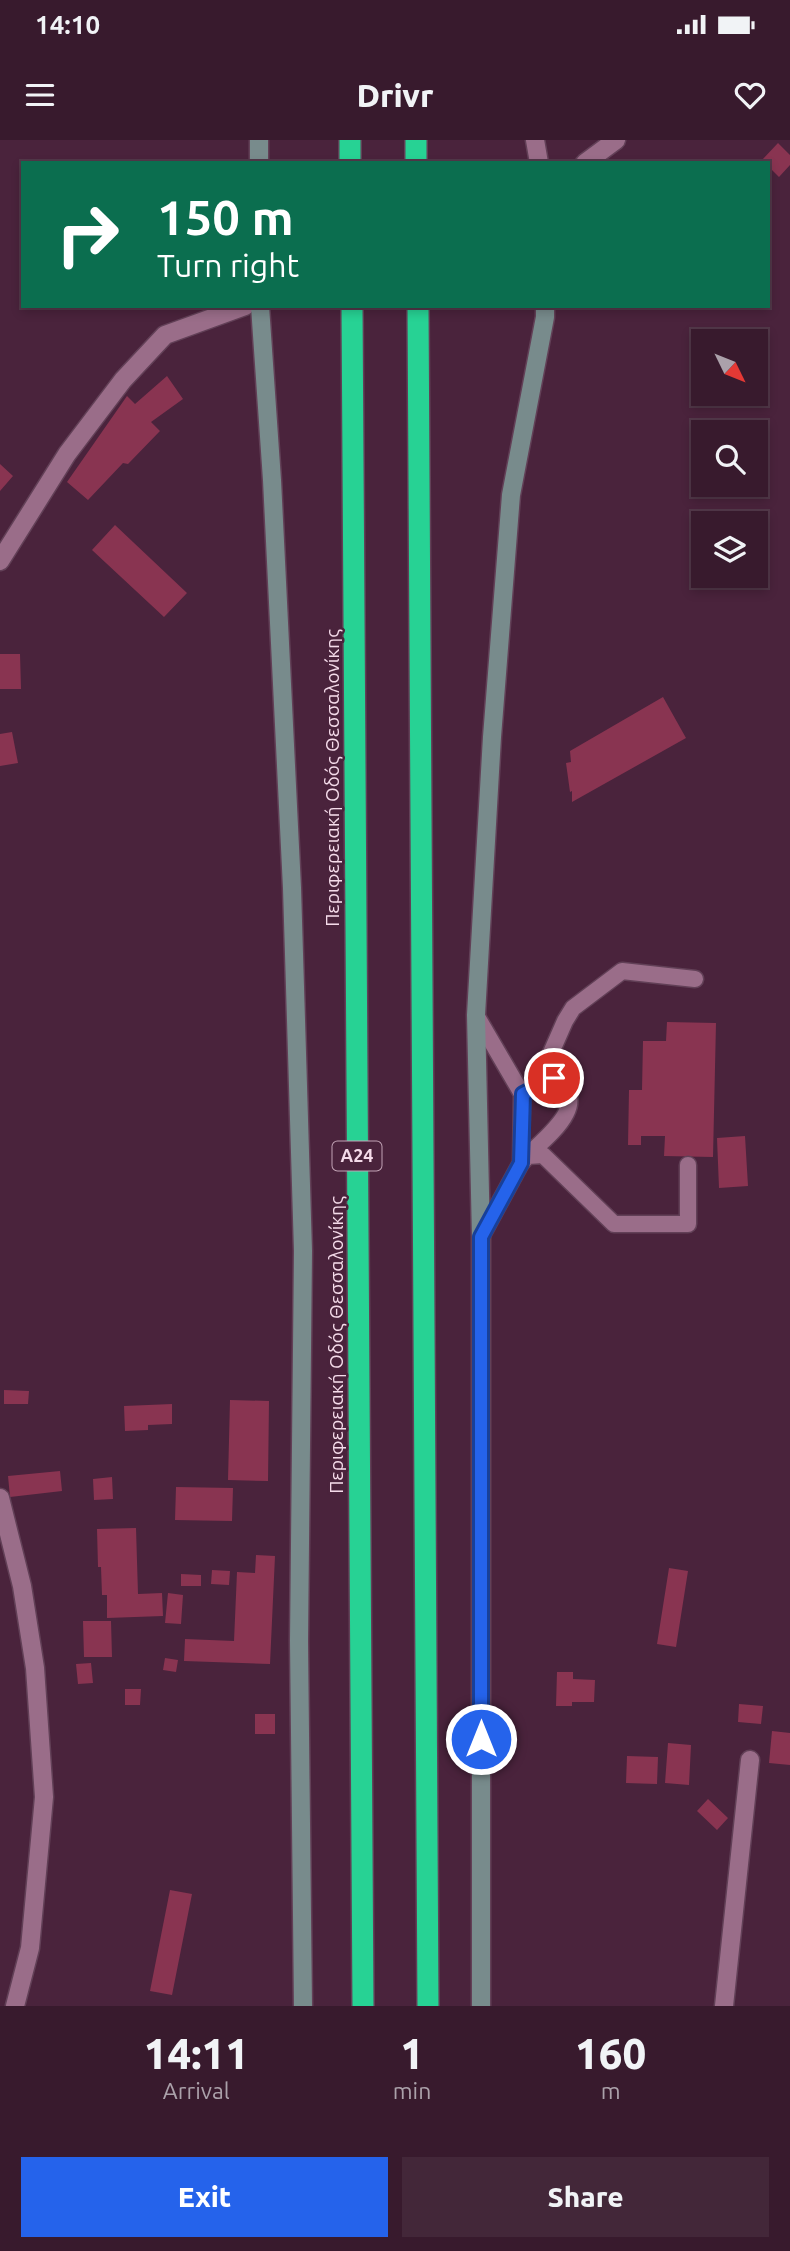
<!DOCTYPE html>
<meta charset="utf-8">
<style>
:root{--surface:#381a2d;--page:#432739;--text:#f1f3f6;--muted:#aba1aa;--line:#523849;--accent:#2563eb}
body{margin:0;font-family:Ubuntu,sans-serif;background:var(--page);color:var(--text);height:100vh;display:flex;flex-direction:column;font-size:26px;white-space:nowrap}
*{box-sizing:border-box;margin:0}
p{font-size:23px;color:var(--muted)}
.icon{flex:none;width:38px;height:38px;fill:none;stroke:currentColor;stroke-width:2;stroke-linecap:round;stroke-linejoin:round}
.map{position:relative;height:1866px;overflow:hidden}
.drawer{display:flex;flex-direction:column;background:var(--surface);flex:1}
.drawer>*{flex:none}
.top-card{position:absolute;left:21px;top:21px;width:749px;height:147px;border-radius:0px;box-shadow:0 4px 10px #0003,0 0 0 2px var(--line);background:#0b6e4f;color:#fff;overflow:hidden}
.needle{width:46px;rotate:133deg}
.controls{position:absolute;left:691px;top:189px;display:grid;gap:14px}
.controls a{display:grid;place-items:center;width:77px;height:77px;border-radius:0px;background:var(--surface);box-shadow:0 4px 10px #0003,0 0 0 2px var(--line);font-size:35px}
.pin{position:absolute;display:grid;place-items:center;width:60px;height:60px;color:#fff;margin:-30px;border:4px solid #fff;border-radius:50%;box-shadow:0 2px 7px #0007}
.me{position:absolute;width:77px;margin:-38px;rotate:0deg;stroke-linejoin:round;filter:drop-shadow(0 0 5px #0008)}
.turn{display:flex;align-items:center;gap:24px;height:147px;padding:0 21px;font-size:32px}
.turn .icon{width:91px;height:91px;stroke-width:2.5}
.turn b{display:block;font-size:49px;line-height:60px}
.eta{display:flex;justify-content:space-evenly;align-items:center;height:119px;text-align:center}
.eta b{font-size:42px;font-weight:800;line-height:49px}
.action{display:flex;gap:14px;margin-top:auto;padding:14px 21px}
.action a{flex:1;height:80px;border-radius:0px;background:var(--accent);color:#fff;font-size:28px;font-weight:800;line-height:80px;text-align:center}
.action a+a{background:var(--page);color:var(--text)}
.status{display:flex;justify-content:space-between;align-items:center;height:49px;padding:0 35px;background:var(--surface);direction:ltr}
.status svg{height:19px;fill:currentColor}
header{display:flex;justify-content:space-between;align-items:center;height:91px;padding:0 21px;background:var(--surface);font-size:32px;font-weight:800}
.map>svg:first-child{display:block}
.building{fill:#893451}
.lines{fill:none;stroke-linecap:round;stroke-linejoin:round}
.lane-casing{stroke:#624057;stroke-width:19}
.street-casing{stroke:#624057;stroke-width:21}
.secondary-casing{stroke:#624057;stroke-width:21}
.highway-casing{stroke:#624057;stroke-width:24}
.lane{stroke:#9a6d89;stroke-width:16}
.street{stroke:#9a6d89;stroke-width:18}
.secondary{stroke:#788b8c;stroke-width:18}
.highway{stroke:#27d294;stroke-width:21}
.route-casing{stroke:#184099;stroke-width:18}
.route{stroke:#2563eb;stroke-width:12}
.labels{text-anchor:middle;stroke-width:5;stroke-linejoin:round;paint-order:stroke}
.shield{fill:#4a233c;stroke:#c2a4b6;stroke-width:2}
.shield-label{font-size:18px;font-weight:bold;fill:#f5dbea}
.street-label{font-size:19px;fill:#f5dbea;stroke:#4a233c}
</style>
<div class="status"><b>14:10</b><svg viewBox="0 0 49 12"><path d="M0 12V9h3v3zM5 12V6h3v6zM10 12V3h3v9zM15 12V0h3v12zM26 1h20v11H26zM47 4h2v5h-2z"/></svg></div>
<header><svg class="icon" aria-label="menu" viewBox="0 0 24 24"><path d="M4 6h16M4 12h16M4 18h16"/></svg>Drivr<svg class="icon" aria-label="heart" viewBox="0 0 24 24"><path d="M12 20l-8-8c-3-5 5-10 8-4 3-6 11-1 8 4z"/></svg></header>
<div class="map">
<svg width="790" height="1866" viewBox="0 0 790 1866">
<rect width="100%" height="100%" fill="#4a233c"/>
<!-- building -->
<path class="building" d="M778,3L790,15V25L779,37L768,26V23L762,20Z
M167,236L183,259L151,282L160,291L128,324L123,323L88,360L67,342L127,256L135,264Z
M0,324L13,336L0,351Z
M115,385L187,453L164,477L92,410Z
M0,514H20L21,549H0Z
M663,557L686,598L572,662V651L570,652L566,623L571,622L570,611Z
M12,592L18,623L0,626V594Z
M667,882L716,883L713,1017L664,1016L665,996H641V1005H628L629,950H642L643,901H666Z
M745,996L748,1046L719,1048L717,998Z
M4,1250L29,1251L28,1264H4Z
M230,1260L269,1261L268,1341L228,1340Z
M172,1264V1284L148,1285V1290L125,1291L124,1266Z
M60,1331L62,1351L10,1357L8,1336Z
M112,1337L113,1359L94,1360L93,1339Z
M176,1347L233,1348L232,1381L175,1380Z
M136,1388L138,1454L162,1453L163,1476L107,1478V1455H102L101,1427H98L97,1389Z
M256,1415L275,1416L270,1524L184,1521L185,1499L234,1501L237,1432L255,1433Z
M669,1428L688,1431L676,1507L657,1504Z
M212,1430L230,1431L229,1445L211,1444Z
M181,1434L201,1435V1446H181Z
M168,1453L183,1455L181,1484L165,1483Z
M83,1481H111L112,1517H84Z
M165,1518L178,1520L176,1532L163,1530Z
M91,1523L93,1543L78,1544L76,1524Z
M557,1532H573V1539L595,1540L594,1562H572V1566H556Z
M125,1549H141L140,1565H125Z
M739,1564L763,1566L761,1584L738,1582Z
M255,1574H275V1594H255Z
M772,1591L790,1593V1625L769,1623Z
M668,1603L691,1605L689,1645L665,1643Z
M627,1616L658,1617L657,1644L626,1643Z
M708,1659L728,1678L717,1690L697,1671Z
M170,1750L192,1754L172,1855L150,1851Z"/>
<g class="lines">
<!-- lane casing -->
<g class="lane-casing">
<path id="lane" d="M476,875L522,954L521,1023
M536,947L565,881L573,868L622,831L695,839
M525,1018C546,997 594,963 554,938L533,949
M481,1097L521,1023L528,1016L543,1015L614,1084H688V1025"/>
</g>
<!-- street casing -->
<g class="street-casing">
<path id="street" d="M535,0L539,23
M585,23L616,0
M0,421L67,314L123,240L165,195L245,166
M0,1358L22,1446L35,1528L44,1657L30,1808L15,1866
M724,1866L750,1620"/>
</g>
<!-- secondary casing -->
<g class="secondary-casing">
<path id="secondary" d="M259,23V0
M260,166L272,340L292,748L303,1111L299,1501L303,1866
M481,1866V1097L476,875L492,597L511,355L545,177V166"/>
</g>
<!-- highway casing -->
<g class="highway-casing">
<path id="highway" d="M350,0V23
M416,0V23
M352,166L363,1866
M418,166L428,1866"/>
</g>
<!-- lane -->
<use href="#lane" class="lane"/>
<!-- street -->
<use href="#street" class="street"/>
<!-- secondary -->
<use href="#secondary" class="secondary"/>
<!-- highway -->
<use href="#highway" class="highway"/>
</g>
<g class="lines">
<!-- route casing -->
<g class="route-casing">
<path id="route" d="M481,1599V1097L521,1023L523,954L554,938"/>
</g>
<!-- route -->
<use href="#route" class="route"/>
</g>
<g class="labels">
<!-- shield labels -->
<rect class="shield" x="332.5" y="1001.5" width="49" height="29" rx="5"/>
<g class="shield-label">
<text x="357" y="1022">Α24</text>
</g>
<!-- street labels -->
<g class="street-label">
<text transform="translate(332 638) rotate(-90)" y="7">Περιφερειακή Οδός Θεσσαλονίκης</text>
<text transform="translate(336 1205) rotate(-90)" y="7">Περιφερειακή Οδός Θεσσαλονίκης</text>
</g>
</g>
</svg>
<div class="controls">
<a><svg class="needle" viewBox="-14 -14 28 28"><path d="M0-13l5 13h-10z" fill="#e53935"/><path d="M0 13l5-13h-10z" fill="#aba1aa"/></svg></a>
<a><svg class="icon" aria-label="search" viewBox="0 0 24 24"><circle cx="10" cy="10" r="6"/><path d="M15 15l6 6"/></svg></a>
<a><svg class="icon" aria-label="layers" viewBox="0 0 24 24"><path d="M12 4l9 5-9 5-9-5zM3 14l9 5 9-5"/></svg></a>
</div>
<div class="pin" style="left:554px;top:938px;background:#d93025"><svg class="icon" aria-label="arrive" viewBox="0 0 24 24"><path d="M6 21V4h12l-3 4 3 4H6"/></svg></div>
<svg class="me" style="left:481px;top:1599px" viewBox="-20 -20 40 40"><circle r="17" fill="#2563eb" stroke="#fff" stroke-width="3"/><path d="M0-11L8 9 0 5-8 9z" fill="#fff"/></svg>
<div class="top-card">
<div class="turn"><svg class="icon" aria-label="right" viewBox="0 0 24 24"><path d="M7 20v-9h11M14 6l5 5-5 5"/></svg><div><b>150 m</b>Turn right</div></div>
</div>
</div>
<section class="drawer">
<div class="eta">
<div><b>14:11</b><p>Arrival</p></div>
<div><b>1</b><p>min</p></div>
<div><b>160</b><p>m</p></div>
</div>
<div class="action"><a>Exit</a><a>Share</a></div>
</section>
